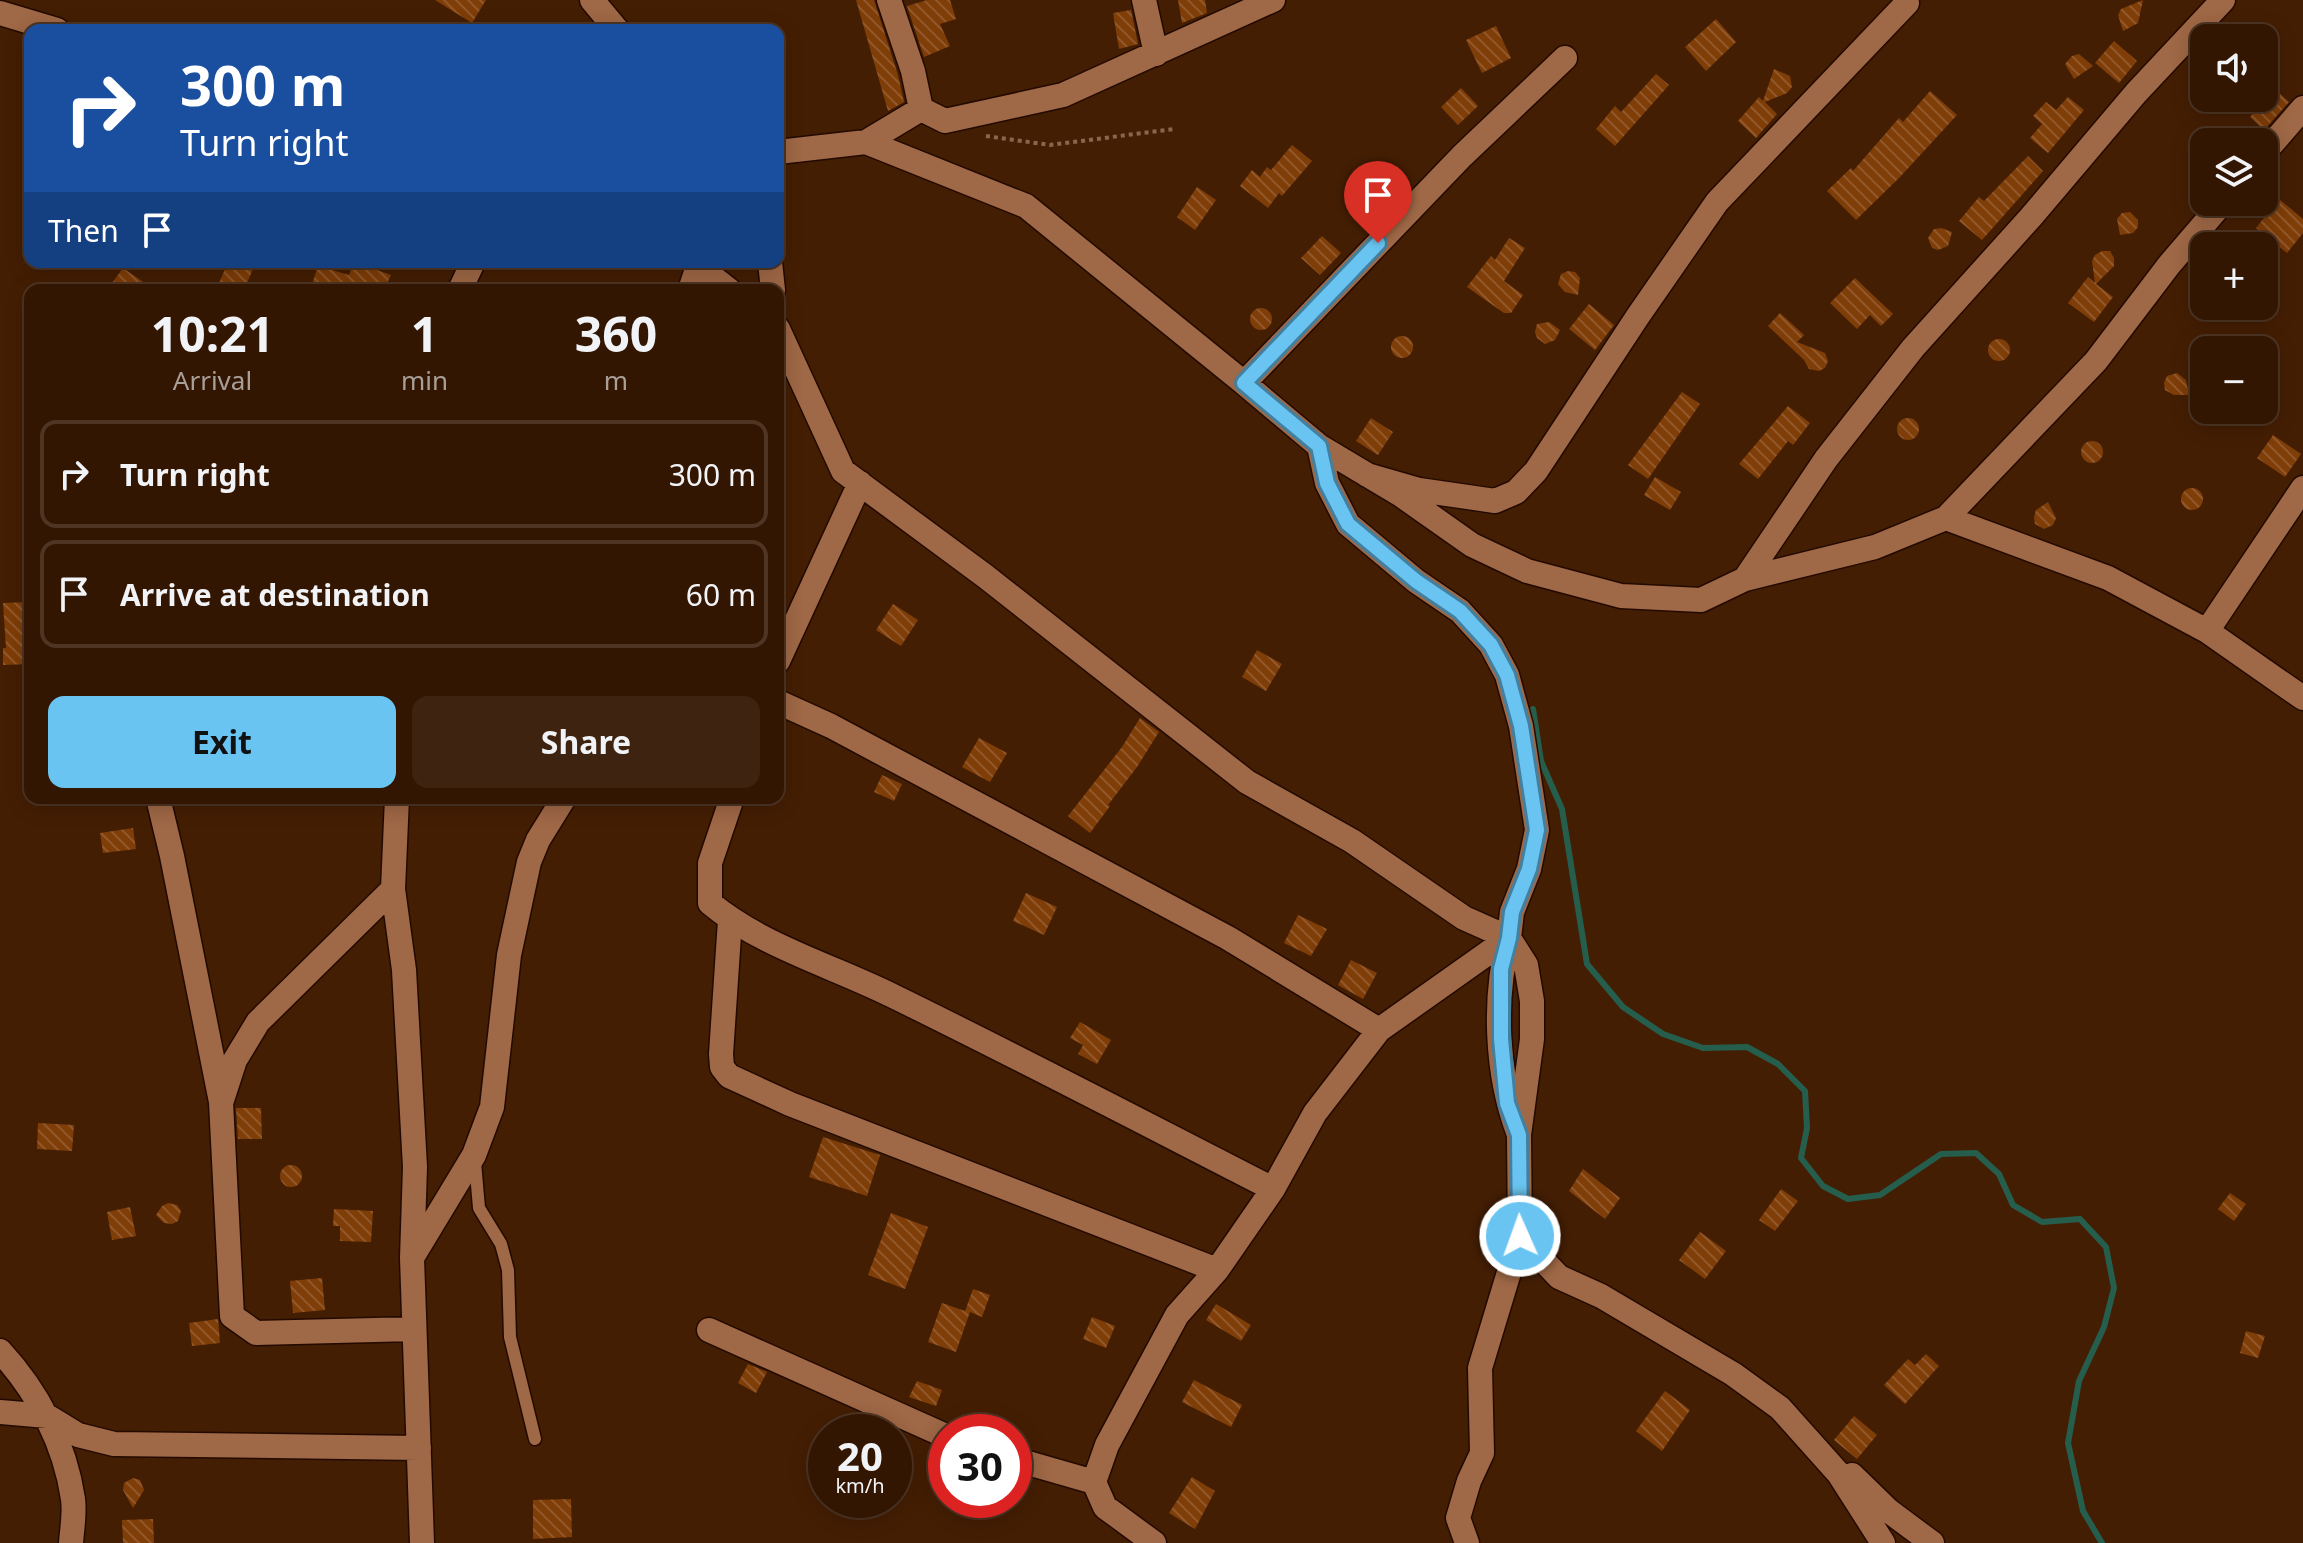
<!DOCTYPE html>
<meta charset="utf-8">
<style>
:root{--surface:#331602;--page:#3e2311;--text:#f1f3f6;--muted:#a99f99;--line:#4e3524;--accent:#69c4f1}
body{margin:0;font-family:"Noto Sans",sans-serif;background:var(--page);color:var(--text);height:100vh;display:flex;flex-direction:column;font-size:30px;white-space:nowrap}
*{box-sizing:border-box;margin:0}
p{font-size:26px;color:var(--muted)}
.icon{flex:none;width:44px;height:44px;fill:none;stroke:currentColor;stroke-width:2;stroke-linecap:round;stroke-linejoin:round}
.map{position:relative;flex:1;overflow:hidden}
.panel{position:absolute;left:24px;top:284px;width:760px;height:520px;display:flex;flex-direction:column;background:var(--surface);border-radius:16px;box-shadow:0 4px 20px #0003,0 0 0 2px var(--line)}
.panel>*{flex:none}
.top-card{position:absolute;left:24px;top:24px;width:760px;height:244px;border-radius:16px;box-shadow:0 4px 20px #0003,0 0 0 2px var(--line);background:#1a4fa0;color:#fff;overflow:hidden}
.tools{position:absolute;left:2190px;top:24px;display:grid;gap:16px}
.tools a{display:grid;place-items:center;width:88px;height:88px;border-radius:16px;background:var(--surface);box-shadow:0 4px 20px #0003,0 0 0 2px var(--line);font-size:40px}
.speed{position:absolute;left:808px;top:1414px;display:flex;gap:16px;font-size:40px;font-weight:700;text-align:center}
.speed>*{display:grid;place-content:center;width:104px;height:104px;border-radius:50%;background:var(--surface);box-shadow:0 4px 20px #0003,0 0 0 2px var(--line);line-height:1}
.speed small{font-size:20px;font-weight:400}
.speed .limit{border:12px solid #d22;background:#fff;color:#111}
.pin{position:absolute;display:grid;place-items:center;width:68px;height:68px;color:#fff;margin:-82px -34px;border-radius:50% 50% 50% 0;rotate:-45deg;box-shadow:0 0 8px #0007}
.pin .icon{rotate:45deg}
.me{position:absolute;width:88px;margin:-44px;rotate:358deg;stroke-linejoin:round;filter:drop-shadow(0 0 6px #0008)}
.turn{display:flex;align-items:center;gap:28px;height:168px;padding:0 24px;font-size:36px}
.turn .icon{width:104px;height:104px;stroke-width:2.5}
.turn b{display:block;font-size:56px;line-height:68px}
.then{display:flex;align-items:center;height:76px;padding:0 24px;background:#0003;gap:16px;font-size:30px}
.eta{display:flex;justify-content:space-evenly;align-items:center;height:136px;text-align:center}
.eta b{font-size:48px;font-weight:700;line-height:56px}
.action{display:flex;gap:16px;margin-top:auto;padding:16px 24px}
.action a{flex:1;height:92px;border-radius:16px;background:var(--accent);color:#111;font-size:32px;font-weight:700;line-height:92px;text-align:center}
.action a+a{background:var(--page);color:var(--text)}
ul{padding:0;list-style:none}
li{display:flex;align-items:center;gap:24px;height:108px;margin:0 16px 12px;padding:0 8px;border:4px solid var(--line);border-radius:16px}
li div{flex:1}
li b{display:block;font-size:30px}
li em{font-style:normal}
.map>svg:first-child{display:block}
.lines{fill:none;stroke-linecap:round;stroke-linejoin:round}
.stream{stroke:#265e4e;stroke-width:6}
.building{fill:url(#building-back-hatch)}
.service-casing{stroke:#230a00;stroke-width:15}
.minor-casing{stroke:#230a00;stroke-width:27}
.path{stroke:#8a664e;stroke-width:4;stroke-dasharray:4 4;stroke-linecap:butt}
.service{stroke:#9f6846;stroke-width:12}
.minor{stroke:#9f6846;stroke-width:24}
.route-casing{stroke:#447f9d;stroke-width:20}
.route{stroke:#69c4f1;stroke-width:14}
</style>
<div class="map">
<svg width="2303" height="1543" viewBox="0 0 2303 1543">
<defs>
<pattern id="building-back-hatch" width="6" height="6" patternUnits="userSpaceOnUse" patternTransform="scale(2)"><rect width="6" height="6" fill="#7f3d07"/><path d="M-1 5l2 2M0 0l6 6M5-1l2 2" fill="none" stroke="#92582a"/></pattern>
</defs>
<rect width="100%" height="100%" fill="#441e03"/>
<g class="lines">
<!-- stream -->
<path class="stream" d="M1533,709L1541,761L1562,809L1587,964L1623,1007L1663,1034L1703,1048L1747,1047L1778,1064L1805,1091L1807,1128L1801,1158L1823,1186L1848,1199L1880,1195L1941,1154L1976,1153L1999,1174L2013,1205L2042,1222L2080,1219L2106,1247L2114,1288L2104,1327L2079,1381L2068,1443L2083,1511L2102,1543"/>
</g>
<!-- building -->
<path class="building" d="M435,0H486L472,23Z
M856,0H874L898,75L904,102L888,111Z
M927,0H950L956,19L940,24L950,46L924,57L907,6Z
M1178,0H1205L1207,13L1182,23Z
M2143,0L2138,23L2123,31L2118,15L2121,9Z
M1131,10L1138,44L1119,49L1113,13Z
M1716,19L1736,42L1706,71L1685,47Z
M1496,26L1511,58L1482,73L1466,40Z
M2114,41L2137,61L2119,83L2095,63Z
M2079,54L2093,66L2074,79L2065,64L2072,56Z
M1774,69L1790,76L1792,87L1787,93L1765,102L1777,114L1756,138L1738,121L1759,97L1763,101Z
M1656,74L1669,85L1615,146L1596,129L1615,106L1621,112Z
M1461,88L1478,106L1458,125L1441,107Z
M2275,89L2289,102L2264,130L2250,117Z
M1930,91L1957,115L1900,177L1856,220L1827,191L1851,168L1853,171L1899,118L1903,122Z
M2068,97L2084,110L2048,153L2030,138L2042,124L2033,116L2046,102L2056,110Z
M1292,145L1312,161L1282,196L1279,193L1268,208L1240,186L1252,170L1260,177L1267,167L1271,170Z
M2028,156L2043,171L1982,240L1959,221L1979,197L1984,201Z
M1380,171L1407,191L1386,213L1362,195Z
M1197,187L1216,200L1195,230L1177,217Z
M2279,199L2303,219V233L2287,253L2256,228Z
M2130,212L2138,220V227L2133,233L2120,235L2117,219L2122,213Z
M1941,228L1952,232L1948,246L1938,250L1932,248L1928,238L1934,229Z
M1322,236L1341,253L1320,275L1301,258Z
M1509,238L1525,248L1504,281L1523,295L1511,313H1504L1467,287L1491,256L1495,260Z
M2102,251H2110L2114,258V266L2096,284L2113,297L2094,322L2068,303L2088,277L2095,283L2092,261L2095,255Z
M228,262H256L244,290H216Z
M354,262L391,275L384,290H310L318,266L349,275Z
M123,268L155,290H122L112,283Z
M1568,271L1575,272L1580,278L1578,295L1565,292L1558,284L1561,274Z
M1855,278L1893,314L1881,326L1870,315L1857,329L1830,303Z
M1589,304L1614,325L1595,350L1569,329Z
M1250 319a11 11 0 1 1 22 0a11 11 0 1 1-22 0Z
M1780,313L1804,335L1797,342L1825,353L1828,361L1825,368L1819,371L1809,369L1804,360L1768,326Z
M1549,322L1560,330L1555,340L1545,344L1537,338L1535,332L1537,324Z
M1391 347a11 11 0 1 1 22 0a11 11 0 1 1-22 0Z
M1988 350a11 11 0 1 1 22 0a11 11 0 1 1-22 0Z
M2177,373L2186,380L2189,395H2174L2165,390L2164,383L2167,376Z
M1682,392L1700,404L1648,479L1628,465Z
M1788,406L1810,423L1793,445L1788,441L1758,479L1739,464Z
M1897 429a11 11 0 1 1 22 0a11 11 0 1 1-22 0Z
M1371,418L1393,432L1378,455L1356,441Z
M2273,435L2301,454L2285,477L2257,458Z
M2081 452a11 11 0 1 1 22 0a11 11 0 1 1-22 0Z
M1655,477L1681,492L1670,510L1644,495Z
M2181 499a11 11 0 1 1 22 0a11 11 0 1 1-22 0Z
M2048,502L2056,518L2053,525L2044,529L2035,524L2034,517L2036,510Z
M30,602V664L3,665V648H6L3,603Z
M893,604L918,620L901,646L876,630Z
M1257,650L1282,664L1266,691L1242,677Z
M1140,718L1159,732L1137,767L1108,805L1110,806L1090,833L1068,816L1122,747Z
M979,738L1007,753L990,782L962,767Z
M882,775L902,784L894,801L874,792Z
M133,828L136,849L103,853L100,833Z
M1026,893L1057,907L1044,935L1013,921Z
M1298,915L1327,929L1311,956L1284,943Z
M1351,960L1377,973L1363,999L1338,985Z
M1080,1022L1111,1040L1097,1064L1078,1054L1083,1045L1070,1038Z
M236,1108H261L262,1139H238Z
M38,1123L74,1125L72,1151L37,1149Z
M823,1137L880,1155L867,1196L809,1177Z
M280 1176a11 11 0 1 1 22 0a11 11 0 1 1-22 0Z
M1583,1169L1620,1198L1605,1219L1569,1191Z
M1781,1189L1798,1201L1775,1231L1759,1220Z
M2230,1193L2246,1204L2234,1221L2218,1209Z
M168,1203L177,1205L181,1211L178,1221L172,1224L164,1223L156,1215L162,1206Z
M130,1207L136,1236L112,1240L107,1212Z
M334,1209L373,1211L371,1242L340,1241V1226H333Z
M891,1213L928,1227L905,1289L868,1275Z
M1700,1232L1726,1251L1705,1279L1679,1260Z
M322,1278L325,1310L293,1313L290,1281Z
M973,1289L990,1295L982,1317L970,1312L956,1352L928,1342L942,1303L965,1311Z
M1216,1304L1251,1325L1241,1341L1206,1320Z
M1092,1317L1115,1326L1106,1348L1083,1339Z
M218,1319L220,1343L192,1346L189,1323Z
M2246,1331L2265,1336L2258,1358L2240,1353Z
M1926,1354L1939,1366L1905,1404L1884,1385L1908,1359L1915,1365Z
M748,1364L767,1372L756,1393L738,1383Z
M1194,1380L1242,1405L1231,1427L1182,1402Z
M917,1381L942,1390L936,1406L909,1397Z
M1665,1391L1690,1410L1662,1451L1636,1431Z
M1854,1416L1877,1435L1857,1459L1834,1440Z
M1192,1477L1215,1491L1195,1529L1169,1513Z
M133,1478L140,1480L144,1490L133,1508L123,1490L124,1483Z
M571,1499L572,1537L533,1539V1500Z
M153,1519L154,1543H123L122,1520Z"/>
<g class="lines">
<!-- service casing -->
<g class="service-casing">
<path id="service" d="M475,1162L479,1208L501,1244L508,1270L510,1337L535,1439"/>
</g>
<!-- minor casing -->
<g class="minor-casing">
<path id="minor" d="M592,0L617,30
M889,0L913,71L921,109
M1144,0L1156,54
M0,13L57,30
M866,142L1026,206L1244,383L1462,156L1565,58
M778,152L866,142L921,109L945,121L1063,95L1273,0
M2264,153L2303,108
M2223,202L2169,265L2096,361L1946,518L2108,578L2207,631L2303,488
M693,262L729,290
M770,262L773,290
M460,290L473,262
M690,290L698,266
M778,329L843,471L985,576L1247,782L1352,841L1464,918L1509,938L1526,965L1532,1001V1039L1519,1135L1520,1236L1559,1277L1601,1296L1733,1374L1780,1408L1839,1474L1883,1543
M1244,383L1319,446L1401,495L1472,545L1527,571L1621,596L1701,600L1745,579L1875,547L1946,518
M1367,475L1419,490L1495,501L1516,492L1536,471L1638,316L1717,202L1907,3
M1745,579L1826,459L1913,348L2031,217L2136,93L2223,0
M2207,631L2303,698
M778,661L860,483
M778,702L831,726L1228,938L1379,1030
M158,798L172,856L221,1102L232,1316L256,1333L414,1329
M397,798L393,889L404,970L415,1167L412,1258L422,1543
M732,798L710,863V903C761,946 833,966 893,996C1020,1058 1146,1124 1273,1189
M730,920L721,1054L722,1067L729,1076L790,1104L1217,1270
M1509,938C1493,998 1496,1073 1518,1132
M222,1100L235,1060L258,1022L393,889
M413,1256L474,1155L492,1107L509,955L529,862L538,840L564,798
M709,1330L946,1436
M0,1351C38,1392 65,1444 73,1499C75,1513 72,1529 71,1543
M0,1412L47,1416L78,1435L114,1444L419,1448
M1014,1459L1094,1482
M1852,1475L1889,1511L1932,1543
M1154,1543L1105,1507L1094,1482L1107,1445L1177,1315L1217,1270L1273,1189L1315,1113L1379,1030L1509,938L1512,912L1529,869L1537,830L1521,726L1507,675L1491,645L1460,611L1416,581L1348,524L1327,483L1319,446
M1467,1543L1458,1518L1469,1481L1482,1453L1480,1368L1520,1236"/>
</g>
<!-- path -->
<path class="path" d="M986,136L1050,145L1174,129"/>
<!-- service -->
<use href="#service" class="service"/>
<!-- minor -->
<use href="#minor" class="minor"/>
</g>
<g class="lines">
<!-- route casing -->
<g class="route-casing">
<path id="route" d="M1378,243L1244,383L1319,446L1327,483L1348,524L1416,581L1460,611L1491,645L1507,675L1521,726L1537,830L1529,869L1512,912L1509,938L1501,969V1039L1507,1103L1519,1135L1520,1236"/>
</g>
<!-- route -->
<use href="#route" class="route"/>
</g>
</svg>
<div class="tools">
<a><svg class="icon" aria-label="sound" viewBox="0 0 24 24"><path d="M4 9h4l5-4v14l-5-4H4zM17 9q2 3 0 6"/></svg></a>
<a><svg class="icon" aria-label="layers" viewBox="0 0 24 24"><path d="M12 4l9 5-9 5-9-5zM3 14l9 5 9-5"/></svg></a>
<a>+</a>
<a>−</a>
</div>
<div class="speed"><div>20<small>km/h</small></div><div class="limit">30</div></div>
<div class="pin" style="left:1378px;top:243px;background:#d93025"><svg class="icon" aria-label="arrive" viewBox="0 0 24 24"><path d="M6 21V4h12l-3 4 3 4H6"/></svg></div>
<svg class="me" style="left:1520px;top:1236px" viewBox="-20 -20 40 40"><circle r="17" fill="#69c4f1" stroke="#fff" stroke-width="3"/><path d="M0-11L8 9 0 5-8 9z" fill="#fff"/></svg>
<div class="top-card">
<div class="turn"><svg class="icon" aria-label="right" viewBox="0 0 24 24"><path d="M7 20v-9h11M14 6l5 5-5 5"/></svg><div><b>300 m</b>Turn right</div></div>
<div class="then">Then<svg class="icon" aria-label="arrive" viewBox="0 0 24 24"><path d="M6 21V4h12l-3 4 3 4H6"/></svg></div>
</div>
<section class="panel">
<div class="eta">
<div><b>10:21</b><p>Arrival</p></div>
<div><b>1</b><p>min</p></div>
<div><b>360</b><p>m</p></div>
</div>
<ul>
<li><svg class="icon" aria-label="right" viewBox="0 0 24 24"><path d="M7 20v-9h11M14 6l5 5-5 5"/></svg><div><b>Turn right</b></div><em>300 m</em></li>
<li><svg class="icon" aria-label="arrive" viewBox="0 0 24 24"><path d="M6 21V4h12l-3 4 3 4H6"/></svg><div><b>Arrive at destination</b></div><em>60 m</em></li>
</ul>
<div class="action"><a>Exit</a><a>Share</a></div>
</section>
</div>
